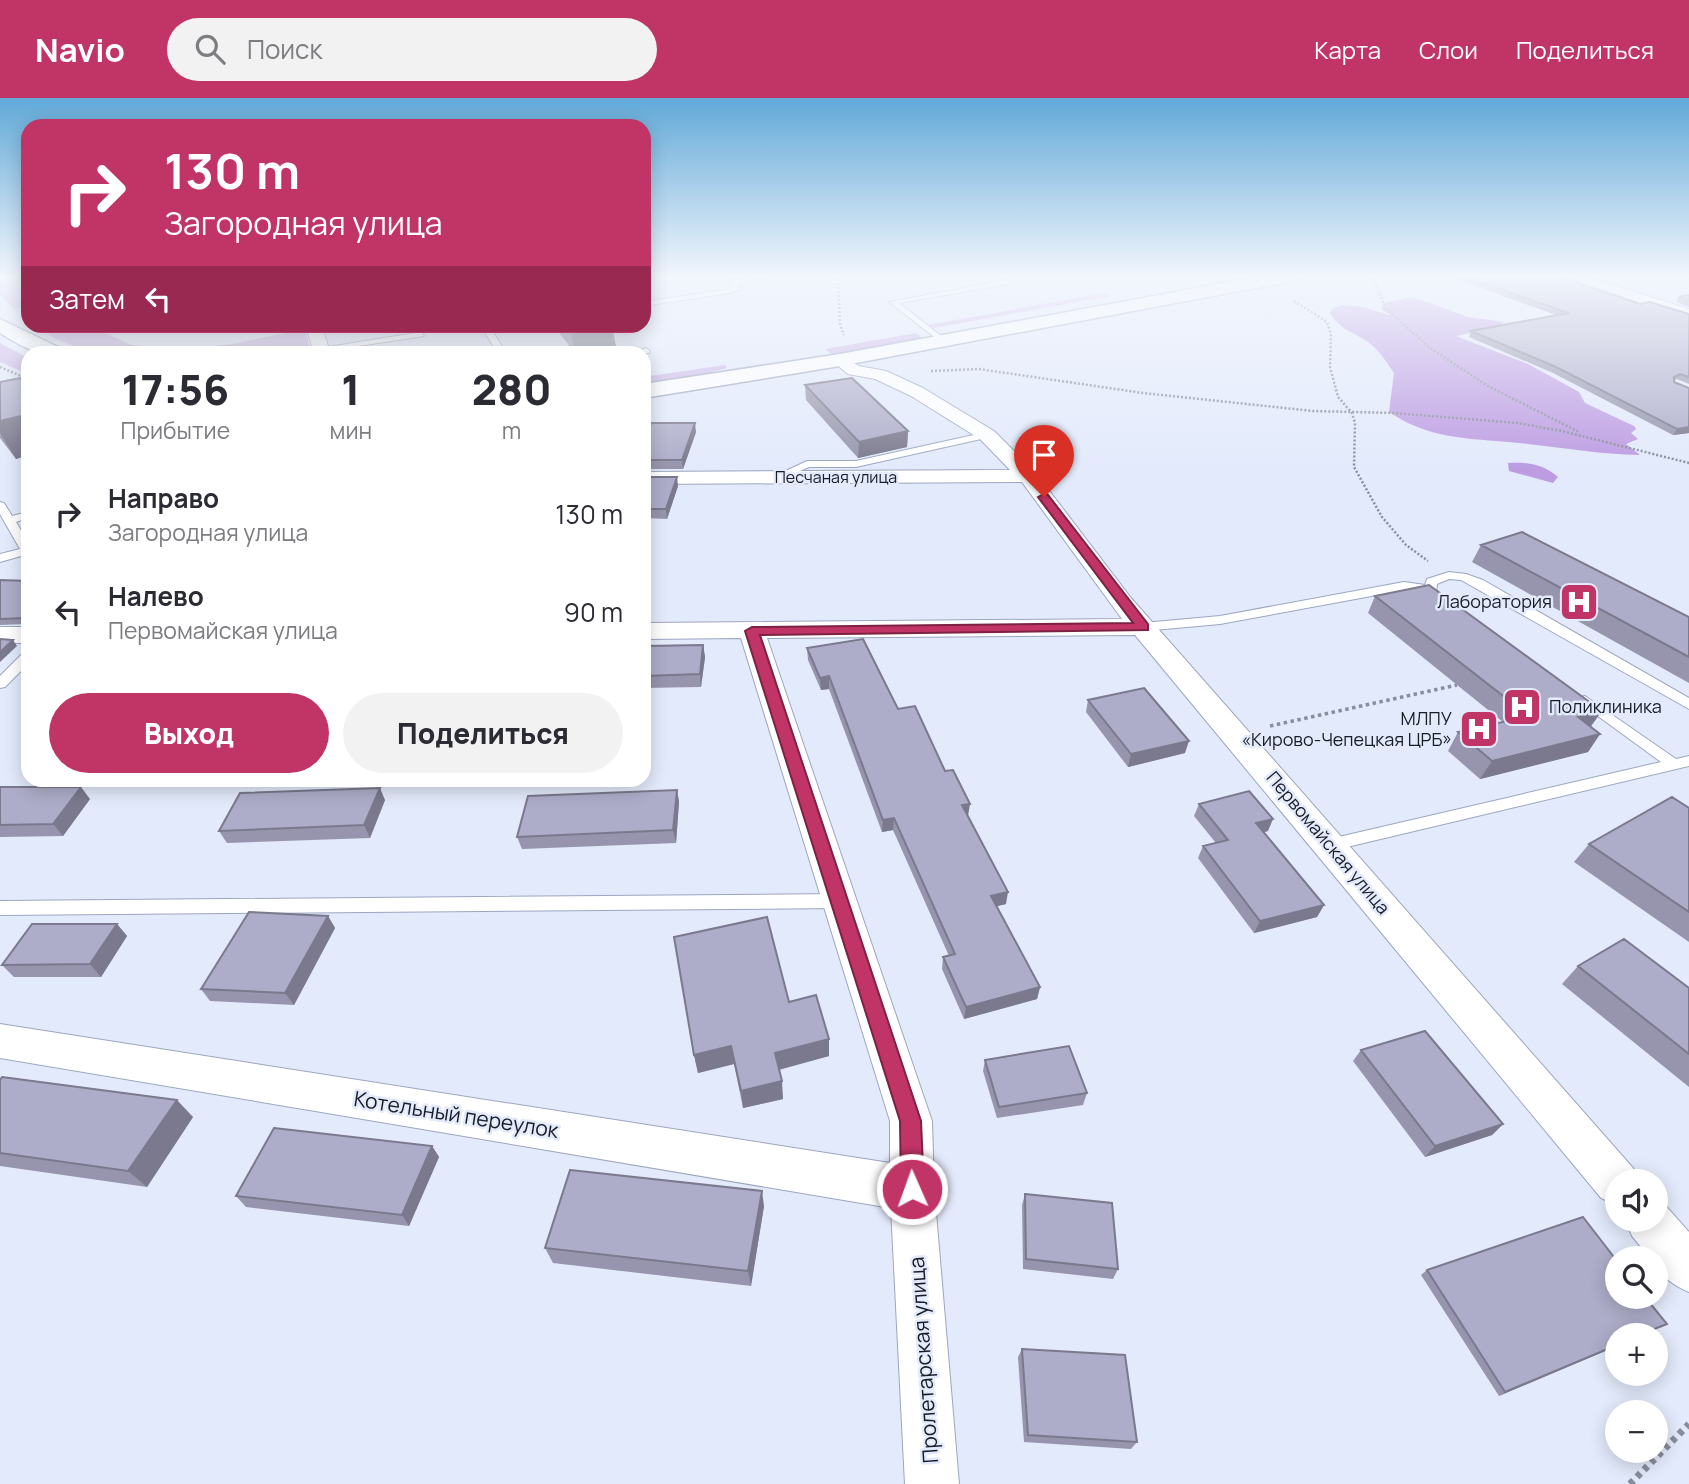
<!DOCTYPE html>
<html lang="ru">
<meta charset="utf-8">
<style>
:root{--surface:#fff;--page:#f2f2f3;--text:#2b2b33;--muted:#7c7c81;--accent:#c13466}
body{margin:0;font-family:Manrope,sans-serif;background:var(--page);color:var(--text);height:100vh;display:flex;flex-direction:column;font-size:26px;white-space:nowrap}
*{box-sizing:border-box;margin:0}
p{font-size:23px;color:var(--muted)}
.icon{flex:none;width:38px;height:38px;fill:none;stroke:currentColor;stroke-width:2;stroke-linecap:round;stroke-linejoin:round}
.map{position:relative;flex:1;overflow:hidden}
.side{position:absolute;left:21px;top:248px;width:630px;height:441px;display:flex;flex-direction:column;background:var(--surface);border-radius:21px;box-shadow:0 4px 18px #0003}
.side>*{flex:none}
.hud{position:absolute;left:21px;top:21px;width:630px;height:214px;border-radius:21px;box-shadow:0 4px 18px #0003;background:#c13466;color:#fff;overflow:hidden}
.buttons{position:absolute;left:1605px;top:1071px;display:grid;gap:14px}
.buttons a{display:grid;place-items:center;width:63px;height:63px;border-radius:50%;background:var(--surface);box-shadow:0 4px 18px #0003;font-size:35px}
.pin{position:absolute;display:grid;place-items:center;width:60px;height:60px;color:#fff;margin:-72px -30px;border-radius:50% 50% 50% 0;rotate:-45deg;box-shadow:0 0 7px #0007}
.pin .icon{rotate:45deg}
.me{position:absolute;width:77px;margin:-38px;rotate:358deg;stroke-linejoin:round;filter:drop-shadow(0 0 5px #0008)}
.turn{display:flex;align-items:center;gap:24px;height:147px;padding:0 28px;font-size:32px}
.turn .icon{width:91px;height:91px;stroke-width:2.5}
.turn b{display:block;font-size:49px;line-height:60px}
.then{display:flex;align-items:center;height:66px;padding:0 28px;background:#0003;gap:14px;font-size:26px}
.eta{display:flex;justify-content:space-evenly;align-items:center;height:119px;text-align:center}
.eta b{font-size:42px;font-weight:800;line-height:49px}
.action{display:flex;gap:14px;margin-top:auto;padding:14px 28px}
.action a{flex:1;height:80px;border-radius:42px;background:var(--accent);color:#fff;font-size:28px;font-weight:800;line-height:80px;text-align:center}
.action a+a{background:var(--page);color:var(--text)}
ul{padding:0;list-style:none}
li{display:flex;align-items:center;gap:21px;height:98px;padding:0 28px}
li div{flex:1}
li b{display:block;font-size:26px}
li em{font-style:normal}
header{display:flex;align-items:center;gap:42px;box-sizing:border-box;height:98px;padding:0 35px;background:var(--accent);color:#fff}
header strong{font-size:33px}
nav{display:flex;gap:38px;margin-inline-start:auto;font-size:24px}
.search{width:490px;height:63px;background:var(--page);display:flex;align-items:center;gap:18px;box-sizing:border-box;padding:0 24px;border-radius:38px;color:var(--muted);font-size:26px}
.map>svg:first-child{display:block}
.green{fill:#ccb5e7}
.forest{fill:#bd9ce2}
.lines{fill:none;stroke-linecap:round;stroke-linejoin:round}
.lane-casing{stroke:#9ba6c0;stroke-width:2}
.street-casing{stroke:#9ba6c0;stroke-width:2}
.secondary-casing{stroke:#9ba6c0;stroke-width:3}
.path-far2{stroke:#898e9c;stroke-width:2.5;stroke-dasharray:2 2;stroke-linecap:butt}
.path-far1{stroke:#898e9c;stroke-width:3.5;stroke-dasharray:3.5 3.5;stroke-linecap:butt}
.path{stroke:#898e9c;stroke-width:7;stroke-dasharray:5 5;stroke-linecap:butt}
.lane{fill:#fff;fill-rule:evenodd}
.street{fill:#fff;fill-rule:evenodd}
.secondary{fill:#fff;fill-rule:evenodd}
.wall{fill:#9695ad}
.shaded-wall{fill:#7a798d}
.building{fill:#aeadc9;stroke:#7a798d;stroke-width:2}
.route{fill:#c13466;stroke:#7d2242;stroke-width:2}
.labels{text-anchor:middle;stroke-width:5;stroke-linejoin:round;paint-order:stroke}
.far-street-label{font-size:16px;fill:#181c26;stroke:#e3eafb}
.poi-label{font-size:18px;fill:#181c26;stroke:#e3eafb;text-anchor:end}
.street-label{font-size:18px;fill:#181c26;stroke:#e3eafb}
.near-street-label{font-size:21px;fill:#181c26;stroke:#e3eafb}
</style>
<header>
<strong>Navio</strong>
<div class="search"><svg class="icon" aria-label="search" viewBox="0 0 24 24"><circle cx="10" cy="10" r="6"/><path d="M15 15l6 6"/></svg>Поиск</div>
<nav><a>Карта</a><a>Слои</a><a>Поделиться</a></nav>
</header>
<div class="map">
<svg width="1689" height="1386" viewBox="0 0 1689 1386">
<rect width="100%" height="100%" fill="#e3eafb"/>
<!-- green -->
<path class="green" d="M0,177H28V208L14,211L0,197Z
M1104,195L1110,198L934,230L928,227Z
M34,228H89L132,247L177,252L232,246L305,231L311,255H94L58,242Z
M916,235L924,241L833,257L825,251Z
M0,245L28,260V276L0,264Z
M725,267L727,270L697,278L644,285V279Z"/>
<!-- forest -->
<path class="forest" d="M1413,199L1468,219L1504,224L1499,229L1456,238L1528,266L1579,294L1585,305L1634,328L1636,331L1631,335L1638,341L1626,346L1640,357C1591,356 1544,346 1496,343C1456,340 1423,337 1389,314L1394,275C1388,267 1382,256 1374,249C1359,235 1341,234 1330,215L1333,210L1342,207L1363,209L1393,218L1381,211L1384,205Z
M1508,365C1528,364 1543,366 1558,379L1553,385L1509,373Z"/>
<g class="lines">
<!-- lane casing -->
<g class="lane-casing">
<path id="lane" d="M761,177H778L738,186L741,191L730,195L644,208V204L728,191L733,189L729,183Z
M1006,182L1009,186L899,205L945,241V245H942L889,204Z
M481,228H489L507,256H498Z
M421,234L424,238L320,254L316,251Z
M646,250L650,253L649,255L631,256Z
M987,334L992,337L990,339L856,369H809L782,381L773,379L807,363H856Z
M0,404L4,405L12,418L28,414V420L16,424L28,444V456L0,464V456L20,451L0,416Z
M1449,474L1466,476L1483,482L1689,600V611L1461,482L1449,481L1437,486L1436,495L1432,496L1404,492L1220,526L1143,533L1136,529L1143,525L1220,518L1404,484L1425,487L1427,481Z
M28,554V566L5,589L0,590V578L23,555Z
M1585,598L1676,661L1689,658V668L1330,753L1324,751L1322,747L1324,743L1330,741L1661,664L1580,605L1578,602L1580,599Z
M841,796L847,798L850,803L847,808L841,810L0,817V803Z"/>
</g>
<!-- street casing -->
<g class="street-casing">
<path id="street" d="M1559,177H1582L1689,211V221Z
M306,228H322L328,248L337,256L314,255Z
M840,257L859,268L886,273L923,290L994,333L1035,374L1131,500L1633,1070L1639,1083H1617V1107L1601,1100L1135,537L767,540L932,1023L934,1091L959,1386H905L891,1110L0,960V926L890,1065V1023L741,540L644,541V525L1122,521L1022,384L644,386V374L1010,372L980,341L911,298L875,281L848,276L831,262Z
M0,529H28V545H0Z
M1656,1102L1664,1106L1689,1134V1194C1675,1188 1656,1177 1656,1160H1650L1632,1138L1625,1122H1656Z"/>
</g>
<!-- secondary casing -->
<g class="secondary-casing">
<path id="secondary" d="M1267,177H1306L1298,182L840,268L644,300V286L840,256Z
M0,221L64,252L67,256C34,256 28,252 0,235Z"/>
</g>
<!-- path-far2 -->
<path class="path-far2" d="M838,177L840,227L844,237
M1372,177L1386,211L1430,250L1488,288L1579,334
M1294,203L1327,224L1331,236L1330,269L1338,299L1352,315L1355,325L1354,369L1382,419L1406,447L1428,463
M0,269L28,281
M931,273L979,271L1143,295L1313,313L1394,315L1517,325L1562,333L1689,365"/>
<!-- path-far1 -->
<path class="path-far1" d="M1270,628L1457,587"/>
<!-- path -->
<path class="path" d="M1630,1386L1689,1326"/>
<!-- lane -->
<use href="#lane" class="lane"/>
<!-- street -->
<use href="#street" class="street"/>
<!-- secondary -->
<use href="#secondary" class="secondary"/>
</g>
<!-- wall -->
<path class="wall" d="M1445,177H1554L1640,206L1689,216V286L1677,281L1674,283V284L1689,290V335L1673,337L1553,275L1469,239L1471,233L1556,217Z
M1689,197V209L1676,204L1679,199Z
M137,228H176L146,234Z
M554,228H612L616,249L575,255Z
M0,284L28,289V357L16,361L0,340Z
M805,287L908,333L907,349L858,360L806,302Z
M696,334L683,371H644V345Z
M644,379L678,388L667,421L644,420Z
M1481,447L1689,519V585L1472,464Z
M0,482L28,483L26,526L0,527Z
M1375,498L1591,629L1600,636L1588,654L1480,681L1448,653L1458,634L1503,624L1368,515Z
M703,547L705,559L701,589L644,590V548Z
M807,550L898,611L945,673L968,718L1006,806L997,808L1040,889L1037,901L964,921L942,871L943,859L949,858L893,732L882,734L829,591L821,592L808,562Z
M1088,602L1185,655L1128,669L1086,614Z
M0,689L90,701L63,738L0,739Z
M677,692L679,704L676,745L522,751L517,739Z
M385,702L370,740L227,745L219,733Z
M1199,706L1268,733L1263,734L1324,807L1317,819L1254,835L1198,760L1203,748L1216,745L1194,718Z
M1689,710V844L1574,764L1589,746Z
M328,818L335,830L294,907L210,903L201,891Z
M117,826L127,838L101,879H14L2,867Z
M1578,868L1689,890V989L1562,886Z
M789,904L829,958L779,972L783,1001L743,1010L734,966L698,975L694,957Z
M1361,952L1503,1026L1492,1037L1425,1059L1353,963Z
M985,962L1087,995L1083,1007L997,1020L983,973Z
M0,982L193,1019L147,1089L0,1068Z
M432,1048L439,1059L409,1128L246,1109L236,1098Z
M1025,1096L1118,1171L1113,1181L1023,1171L1022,1107Z
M764,1108L751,1188L553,1165L545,1150Z
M1427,1172L1667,1226L1642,1237H1617L1499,1298L1421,1177Z
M1022,1251L1137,1344L1131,1351L1024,1344L1018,1259Z"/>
<!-- shaded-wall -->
<path class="shaded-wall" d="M644,185L646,200H644Z
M142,228H176L146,234Z
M570,228H612L616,249L575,255Z
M20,318L28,330V357L16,361L0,335V323Z
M695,325L696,334L683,371L682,362Z
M1689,329V335L1673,337L1677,331Z
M908,333L907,349L858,360L859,344Z
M677,379L678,388L667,421L666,411Z
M13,542L17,548L0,564V554Z
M703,547L705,559L701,589L700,576Z
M829,578V591L821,592L820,580Z
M1602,613L1589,631L1578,619Z
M1600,636L1588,654L1480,681L1492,663Z
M1189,643L1185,655L1128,669L1131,656Z
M81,689L90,701L63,738L53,726Z
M380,690L385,702L370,740L364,727Z
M677,692L679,704L676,745L673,732Z
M970,706L968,718L962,707Z
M894,720L893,732L882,734L883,722Z
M1273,721L1268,733L1250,738L1256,725Z
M1008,794L1006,806L989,810L991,798Z
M1324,807L1317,819L1254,835L1260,823Z
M328,818L335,830L294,907L285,895Z
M117,826L127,838L101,879L90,866Z
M1040,889L1037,901L964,921L966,909Z
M829,941V958L777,972L775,955Z
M731,948L734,966L698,975L694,957Z
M782,983L783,1001L743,1010L741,993Z
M177,1002L193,1019L147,1089L128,1073Z
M1503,1026L1492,1037L1425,1059L1435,1048Z
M432,1048L439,1059L409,1128L402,1117Z
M762,1093L764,1108L751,1188L748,1173Z
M1617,1247V1248L1499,1298L1505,1294Z"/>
<!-- building -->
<path class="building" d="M1461,177H1554L1640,206L1650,204L1689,216V279L1680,276L1674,279V284L1689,290V329L1677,331L1556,269L1471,233L1568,215Z
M1689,197V202L1679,199Z
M20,280L28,289V327L20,318L0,323V284Z
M852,280L908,333L859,344L805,287Z
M651,325H695L682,362H644V345Z
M644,379H677L666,411H644Z
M1522,434L1689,519V559L1481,447Z
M0,482L28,483V527L26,528L24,520L0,521Z
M1429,487L1602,613L1578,619L1600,636L1492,663L1458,634L1529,618L1375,498Z
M0,541L13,542L0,554Z
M863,541L898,611L915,608L945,673L953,672L970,706L962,707L1008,794L991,798L1040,889L966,909L943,859L955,856L894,720L883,722L829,578L820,580L807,550Z
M703,547L700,576L644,578V548Z
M1144,590L1189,643L1131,656L1088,602Z
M0,689H81L53,726L0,727Z
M380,690L364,727L219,733L240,695Z
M677,692L673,732L517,739L528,698Z
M1249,693L1273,721L1256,725L1324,807L1260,823L1203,748L1228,742L1199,706Z
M1672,699L1689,710V814L1589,746Z
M249,814L328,818L285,895L201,891Z
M767,819L789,904L816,897L829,941L775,955L782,983L741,993L731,948L694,957L674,839Z
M32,826H117L90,866L2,867Z
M1624,841L1689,890V956L1578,868Z
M1425,933L1503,1026L1435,1048L1361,952Z
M1069,948L1087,995L999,1009L985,962Z
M2,979L177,1002L128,1073L0,1055V982Z
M274,1030L432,1048L402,1117L236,1098Z
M570,1072L762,1093L748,1173L545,1150Z
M1025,1096L1112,1105L1118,1171L1026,1161Z
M1583,1119L1617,1163V1199H1645L1667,1226L1639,1237H1617V1247L1505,1294L1427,1172Z
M1022,1251L1125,1257L1137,1344L1028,1337Z"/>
<!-- sky -->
<linearGradient id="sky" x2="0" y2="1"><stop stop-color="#61a9d8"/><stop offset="0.48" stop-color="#f2f6fd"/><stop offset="1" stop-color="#f2f6fd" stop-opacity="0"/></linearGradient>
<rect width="1689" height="371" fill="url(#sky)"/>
<!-- route -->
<path class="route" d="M1044,396L1048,397L1148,526V532L760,537L921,1023L924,1091L920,1098L912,1102L904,1098L901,1091L900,1023L745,533L752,529L1133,525L1038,399Z"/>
<!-- icons -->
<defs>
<g id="hospital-square" transform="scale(2.0125)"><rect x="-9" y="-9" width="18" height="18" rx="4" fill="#c13466" stroke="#e3eafb"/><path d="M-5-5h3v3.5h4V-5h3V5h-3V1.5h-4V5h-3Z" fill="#fff"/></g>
</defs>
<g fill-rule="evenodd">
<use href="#hospital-square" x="1579" y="504"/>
<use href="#hospital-square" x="1522" y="609"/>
<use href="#hospital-square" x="1479" y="631"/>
</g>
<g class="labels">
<!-- far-street labels -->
<g class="far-street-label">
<text x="836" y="385">Песчаная улица</text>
</g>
<!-- poi labels -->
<g class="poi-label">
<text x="1552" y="510">Лаборатория</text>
<text x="1549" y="615" text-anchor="start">Поликлиника</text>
<text x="1452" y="627">МЛПУ<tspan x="1452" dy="21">«Кирово-Чепецкая ЦРБ»</tspan></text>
</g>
<!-- street labels -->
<g class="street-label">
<text transform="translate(1328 745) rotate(50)" y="6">Первомайская улица</text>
</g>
<!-- near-street labels -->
<g class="near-street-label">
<text transform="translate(456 1017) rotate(9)" y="7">Котельный переулок</text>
<text transform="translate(924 1262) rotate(-94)" y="7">Пролетарская улица</text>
</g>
</g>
</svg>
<div class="buttons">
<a><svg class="icon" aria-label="sound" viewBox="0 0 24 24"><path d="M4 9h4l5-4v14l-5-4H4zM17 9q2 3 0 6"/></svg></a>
<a><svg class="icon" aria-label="search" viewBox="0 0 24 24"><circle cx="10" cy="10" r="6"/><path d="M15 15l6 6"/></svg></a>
<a>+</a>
<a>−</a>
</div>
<div class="pin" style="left:1044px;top:399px;background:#d93025"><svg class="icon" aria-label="arrive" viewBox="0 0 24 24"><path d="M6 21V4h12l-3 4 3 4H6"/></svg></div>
<svg class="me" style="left:912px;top:1091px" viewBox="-20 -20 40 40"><circle r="17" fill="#c13466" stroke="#fff" stroke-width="3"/><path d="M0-11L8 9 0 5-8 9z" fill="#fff"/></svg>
<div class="hud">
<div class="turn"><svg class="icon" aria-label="right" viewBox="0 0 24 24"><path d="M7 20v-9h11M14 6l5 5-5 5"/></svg><div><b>130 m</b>Загородная улица</div></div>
<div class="then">Затем<svg class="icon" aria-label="left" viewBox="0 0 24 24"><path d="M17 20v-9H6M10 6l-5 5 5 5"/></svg></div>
</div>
<section class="side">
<div class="eta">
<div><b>17:56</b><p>Прибытие</p></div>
<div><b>1</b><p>мин</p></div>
<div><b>280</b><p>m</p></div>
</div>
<ul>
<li><svg class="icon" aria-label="right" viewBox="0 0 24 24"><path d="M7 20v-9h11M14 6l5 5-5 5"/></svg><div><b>Направо</b><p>Загородная улица</p></div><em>130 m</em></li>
<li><svg class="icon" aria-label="left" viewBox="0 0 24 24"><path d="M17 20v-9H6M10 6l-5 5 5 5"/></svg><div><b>Налево</b><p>Первомайская улица</p></div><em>90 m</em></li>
</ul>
<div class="action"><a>Выход</a><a>Поделиться</a></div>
</section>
</div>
